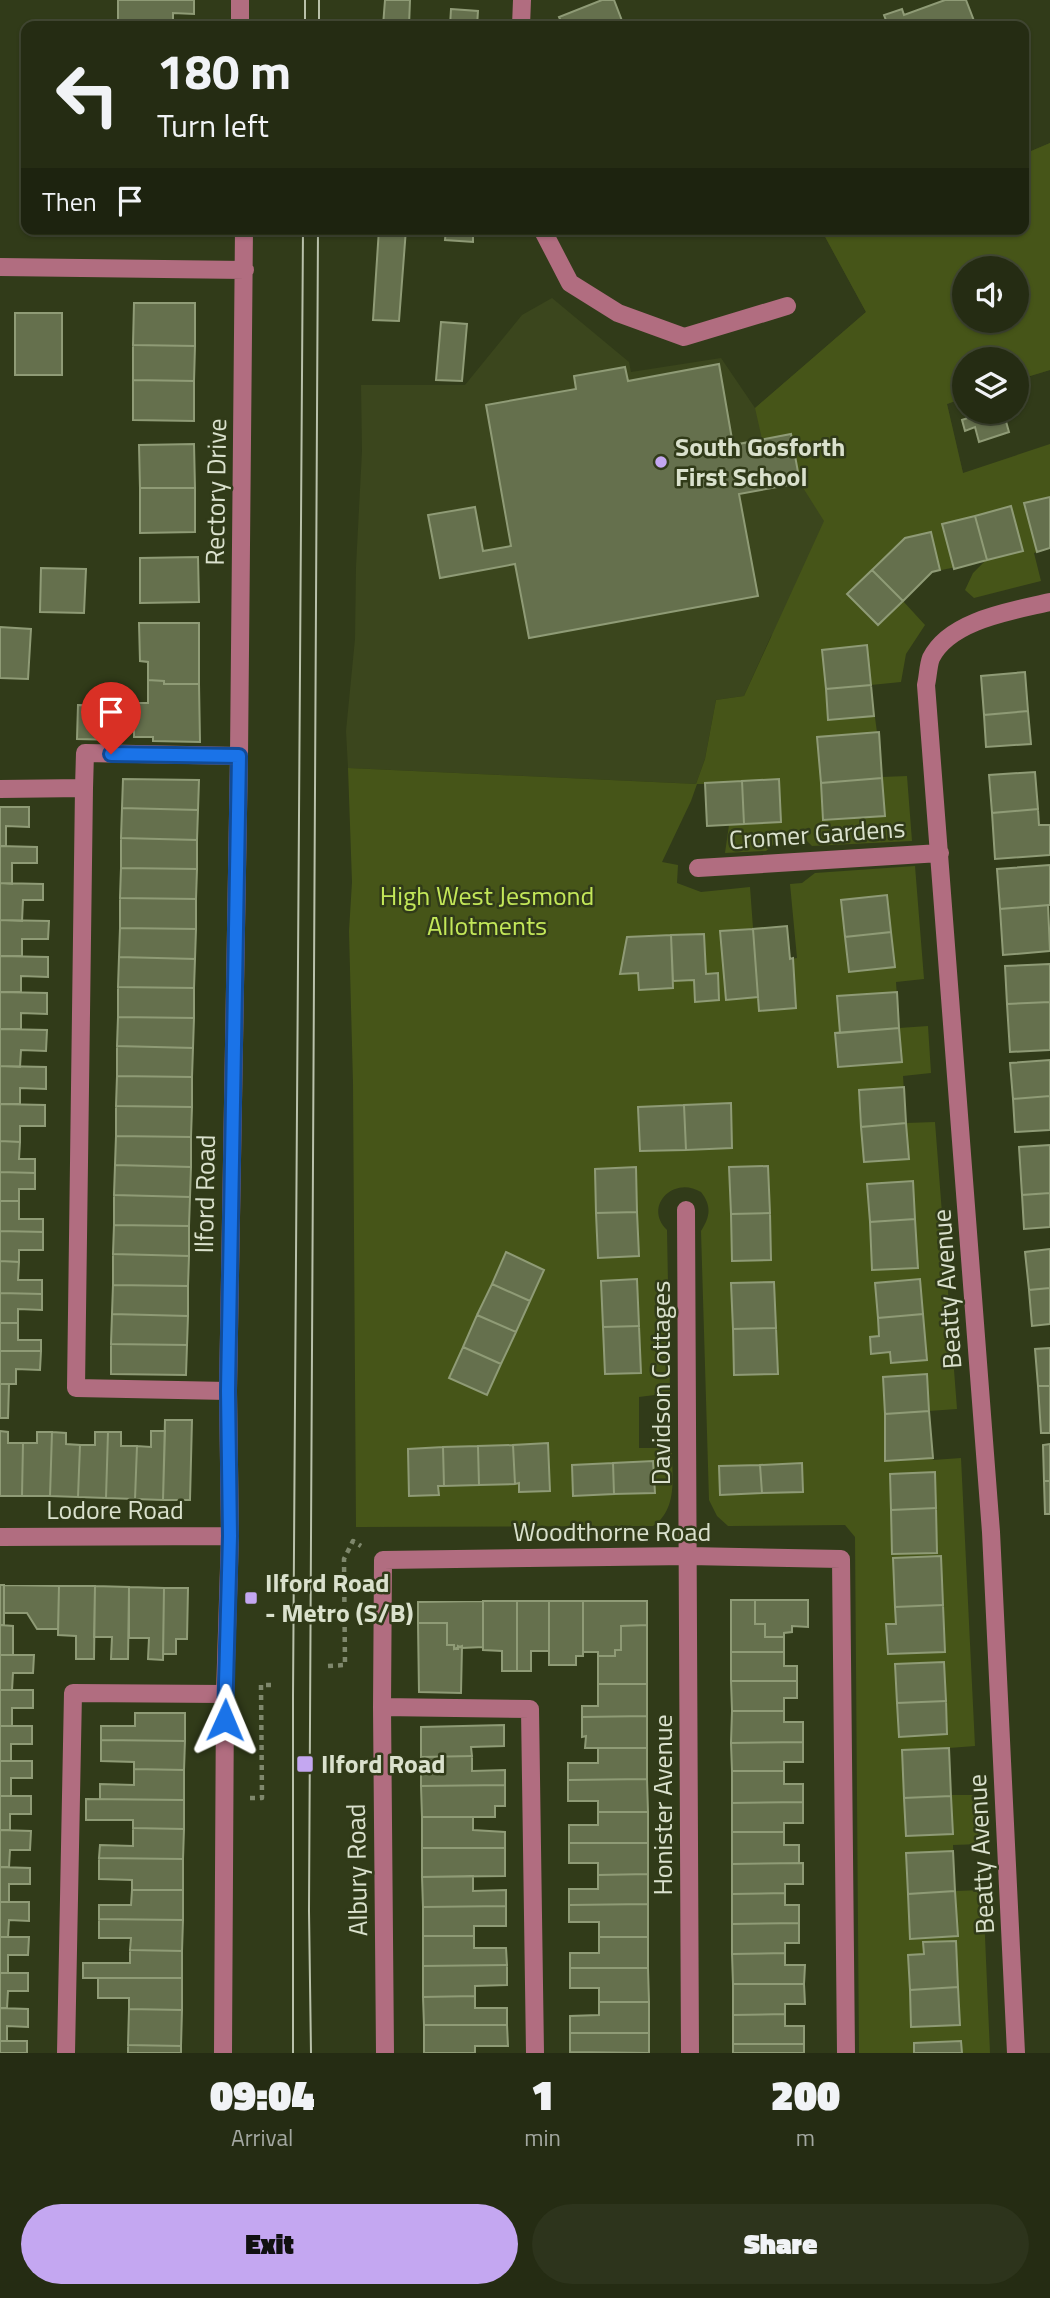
<!DOCTYPE html>
<style>
:root{--surface:#252c13;--page:#2d341c;--text:#f1f3f6;--muted:#a3a7a0;--line:#424833;--accent:#c4a7f1}
body{margin:0;font-family:"Titillium Web",sans-serif;background:var(--page);color:var(--text);height:100vh;display:flex;flex-direction:column;font-size:26px;white-space:nowrap}
*{box-sizing:border-box;margin:0}
p{font-size:23px;color:var(--muted)}
.icon{flex:none;width:38px;height:38px;fill:none;stroke:currentColor;stroke-width:2;stroke-linecap:round;stroke-linejoin:round}
.map{position:relative;height:2053px;overflow:hidden}
.panel{display:flex;flex-direction:column;background:var(--surface);flex:1}
.panel>*{flex:none}
.guide{position:absolute;left:21px;top:21px;width:1008px;height:214px;border-radius:14px;box-shadow:0 2px 5px #0004,0 0 0 2px var(--line);background:#252c13;color:var(--text);overflow:hidden}
.buttons{position:absolute;left:952px;top:256px;display:grid;gap:14px}
.buttons a{display:grid;place-items:center;width:77px;height:77px;border-radius:50%;background:var(--surface);box-shadow:0 2px 5px #0004,0 0 0 2px var(--line);font-size:35px}
.pin{position:absolute;display:grid;place-items:center;width:60px;height:60px;color:#fff;margin:-72px -30px;border-radius:50% 50% 50% 0;rotate:-45deg;box-shadow:0 0 7px #0007}
.pin .icon{rotate:45deg}
.me{position:absolute;width:77px;margin:-38px;rotate:1deg;stroke-linejoin:round;filter:drop-shadow(0 0 5px #0008)}
.turn{display:flex;align-items:center;gap:24px;height:147px;padding:0 21px;font-size:32px}
.turn .icon{width:91px;height:91px;stroke-width:2.5}
.turn b{display:block;font-size:49px;line-height:60px}
.then{display:flex;align-items:center;height:66px;padding:0 21px;background:#0003;gap:14px;font-size:26px}
.eta{display:flex;justify-content:space-evenly;align-items:center;height:119px;text-align:center}
.eta b{font-size:42px;font-weight:800;line-height:49px}
.action{display:flex;gap:14px;margin-top:auto;padding:14px 21px}
.action a{flex:1;height:80px;border-radius:42px;background:var(--accent);color:#111;font-size:28px;font-weight:800;line-height:80px;text-align:center}
.action a+a{background:var(--page);color:var(--text)}
.map>svg:first-child{display:block}
.built{fill:#3b461d;fill-rule:evenodd}
.green{fill:#465518;fill-rule:evenodd}
.building{fill:#65704d;stroke:#8f9b76;stroke-width:2}
.lines{fill:none;stroke-linecap:round;stroke-linejoin:round}
.path{stroke:#7f886c;stroke-width:4.5;stroke-dasharray:5 5;stroke-linecap:butt}
.minor{stroke:#b16d80;stroke-width:18}
.tram{stroke:#b9c1aa;stroke-width:2}
.route-casing{stroke:#114b97;stroke-width:18}
.route{stroke:#1a73e8;stroke-width:12}
.poi-dot{fill:#c4a7f1;stroke:#313b19;stroke-width:2.5}
.labels{text-anchor:middle;stroke-width:5;stroke-linejoin:round;paint-order:stroke}
.poi-label{font-size:26px;font-weight:bold;fill:#dae1cd;stroke:#313b19;text-anchor:start}
.street-label{font-size:26px;fill:#dae1cd;stroke:#313b19}
.park-label{font-size:26px;fill:#c3e759;stroke:#313b19}
</style>
<div class="map">
<svg width="1050" height="2053" viewBox="0 0 1050 2053">
<rect width="100%" height="100%" fill="#313b19"/>
<!-- built -->
<path class="built" d="M1050,143V370L1017,380V359H964V398L947,404L963,473L771,636L744,696L716,700L705,759L696,784L348,768L346,731L355,639L356,567L362,451L361,385H465L522,315L552,298L629,362L631,372L721,358L755,408L866,312L823,233L833,229H1024V154ZM964,268H1017V320H964Z"/>
<!-- green -->
<path class="green" d="M1050,143V370L1017,380V359H964V398L947,404L963,473L1050,444V548L1034,553L1041,581L974,598L965,590L973,573L985,561L932,572L903,601L925,625L906,654L901,682L871,685C874,716 880,746 882,777L907,776L912,841L812,846L804,838L780,839L766,851L725,853L729,825L707,826L705,784H697L691,801L662,862L678,865L677,883L701,892L750,887L753,928L787,926L790,959L797,958L790,884L802,883L815,873L915,866L924,979L896,982L899,1028L928,1026L931,1073L903,1076L906,1123L935,1122L957,1409L929,1411L933,1460L961,1458L975,1746L949,1748L951,1795H978L981,1844L953,1845L955,1891L983,1890L990,2053H859L855,1537L845,1525L728,1526L717,1516L709,1500L701,1231C710,1217 712,1206 701,1192C673,1175 643,1207 667,1230L670,1393L639,1397V1448H667L672,1451C672,1477 678,1509 653,1526L356,1527L353,1083L349,931L352,882L348,768L696,784L705,759L716,700L744,696L824,521L800,483L791,434L762,439L755,408L866,312L823,233L833,229H1024V154ZM964,268H1017V320H964Z"/>
<!-- building -->
<path class="building" d="M118,0H194V14L173,13V26H118Z
M385,0H410L409,26H383Z
M602,0H614L624,26H563L559,17Z
M945,0H966L976,26H879L887,23L884,15L902,9L904,15Z
M451,9L478,11L477,26H450Z
M379,229H406L399,321L373,320Z
M446,229H473V242L445,240Z
M134,303H195V346L133,345Z
M15,313H62V375H15Z
M441,322L467,324L462,381L436,380Z
M133,345L195,346L194,381L133,380Z
M719,364L733,445L791,434L800,483L739,494L758,596L529,638L515,564L440,578L428,515L475,507L483,551L511,546L486,405L576,389L574,376L625,367L628,381Z
M133,380L194,381V421L133,420Z
M972,411H1013L1014,414L1005,418L1009,432L979,442L975,427L965,431L962,420L971,417L969,412Z
M194,444L195,488H140L139,445Z
M140,488H195V532L140,533Z
M1050,497V548L1037,552L1024,503Z
M1011,506L1023,551L987,560L975,516Z
M975,516L987,560L954,569L942,524Z
M931,532L940,570L932,572L903,601L872,570L905,538Z
M198,557L199,602L140,603V558Z
M41,568L86,569L84,613L40,612Z
M872,570L903,601L878,625L847,594Z
M139,623H199V684H164V681L148,680V662L140,661Z
M0,627L31,629L28,679L0,678Z
M867,645L871,685L826,689L822,650Z
M1025,672L1028,711L984,715L981,676Z
M148,680L164,681V684H199L200,742L153,741V737H134V703H148Z
M871,685L874,716L828,720L826,689Z
M78,705L121,706L120,740L77,739Z
M1028,711L1031,744L986,747L984,715Z
M879,732L882,778L821,783L817,737Z
M1035,772L1038,809L992,813L989,775Z
M882,778L885,816L823,820L821,783Z
M123,779L199,780L198,810L122,808Z
M779,779L781,822L744,824L742,781Z
M742,781L744,824L707,826L705,783Z
M0,807H29V827L6,826V846H0Z
M122,808L198,810L197,840L121,838Z
M1038,809L1039,825H1050V855L995,859L992,813Z
M121,838L197,840V869L121,868Z
M0,846L37,847V863H12V884L0,883Z
M1050,865V905L1000,909L997,869Z
M121,868L197,869L196,899L120,898Z
M0,883L43,884V900H23L22,921L0,920Z
M887,895L891,932L845,937L841,900Z
M120,898L196,899V929L120,928Z
M1048,905L1050,951L1003,955L1000,909Z
M0,920L49,921L48,939H22V956H0Z
M787,926L790,959L793,958L796,1008L759,1011L753,929Z
M120,928L196,929L195,959L119,957Z
M753,929L758,997L726,1000L720,931Z
M891,932L895,967L849,972L845,937Z
M704,934L706,974L718,973L719,1000L695,1002L694,980L673,981L671,935Z
M671,935L673,988L639,990L638,973L620,974L627,937Z
M0,956L48,957V977L21,976V992H0Z
M119,957L195,959L194,988L118,987Z
M1050,964V1002L1007,1004L1005,966Z
M118,987L194,988V1018L118,1017Z
M0,992L47,993V1014L21,1013V1029H0Z
M897,992L899,1028L840,1033L837,996Z
M1050,1002V1050L1010,1052L1007,1004Z
M118,1017L194,1018L193,1048L117,1046Z
M899,1028L902,1062L838,1067L835,1033Z
M0,1029L47,1030L46,1051L21,1050L20,1067L0,1066Z
M117,1046L193,1048L192,1077L117,1076Z
M1050,1060V1096L1013,1099L1010,1063Z
M0,1066L46,1067V1089L20,1088V1104H0Z
M117,1076L192,1077V1107L116,1106Z
M904,1087L906,1123L861,1127L859,1090Z
M1050,1096V1130L1015,1132L1013,1099Z
M731,1103L732,1148L686,1150L684,1105Z
M0,1104L45,1105V1126H20V1142L0,1141Z
M684,1105L686,1150L640,1151L638,1107Z
M116,1106L192,1107L191,1137L116,1136Z
M906,1123L909,1159L864,1162L861,1127Z
M116,1136L191,1137V1167L115,1165Z
M0,1141L20,1142L19,1159H35V1173L0,1172Z
M1050,1145V1193L1022,1195L1019,1147Z
M115,1165L191,1167L190,1197L114,1195Z
M768,1166L770,1213L731,1214L729,1167Z
M636,1167L637,1212L596,1213L595,1169Z
M0,1172L35,1173V1189H19V1201H0Z
M913,1181L915,1219L870,1222L867,1184Z
M1050,1193V1227L1024,1229L1022,1195Z
M114,1195L190,1197L189,1226L114,1225Z
M0,1201H19V1219H43V1232L0,1231Z
M637,1212L639,1256L598,1258L596,1213Z
M770,1213L771,1260L732,1261L731,1214Z
M915,1219L918,1268L872,1270L870,1222Z
M114,1225L189,1226V1256L113,1254Z
M0,1231L43,1232V1250H19V1262L0,1261Z
M1050,1249V1288L1029,1290L1025,1252Z
M506,1252L544,1270L530,1301L492,1284Z
M113,1254L189,1256L188,1286L113,1285Z
M0,1261L19,1262L18,1280H42V1294L0,1293Z
M637,1279L639,1326L603,1327L601,1281Z
M920,1279L923,1314L878,1318L875,1283Z
M774,1282L776,1328L733,1329L731,1283Z
M492,1284L530,1301L516,1332L477,1315Z
M113,1285L188,1286V1316L112,1314Z
M1050,1288V1324L1032,1326L1029,1290Z
M0,1293L42,1294V1310L18,1309V1323H0Z
M112,1314L188,1316L187,1345L111,1344Z
M923,1314L927,1360L891,1363L890,1352L871,1354L870,1337L879,1336L878,1318Z
M477,1315L516,1332L501,1364L463,1347Z
M0,1323H18V1340H41V1351H0Z
M639,1326L641,1373L605,1374L603,1327Z
M776,1328L778,1374L734,1375L733,1329Z
M111,1344L187,1345L186,1375L111,1374Z
M463,1347L501,1364L487,1395L449,1378Z
M1050,1348V1386H1038L1035,1349Z
M0,1351H41L40,1370L16,1369V1384H0Z
M927,1374L929,1411L885,1414L883,1377Z
M0,1384H9L8,1418H0Z
M1038,1386H1050V1433H1041Z
M929,1411L933,1458L885,1461V1414Z
M165,1420H192L190,1500H163Z
M0,1431L8,1432V1443H23L22,1496H0Z
M151,1431H165L163,1500L135,1499L137,1446L151,1447Z
M37,1432H52L50,1496H22L23,1443H37Z
M52,1432L66,1433V1444L80,1445L78,1497L50,1496Z
M95,1432H108L106,1498L78,1497L80,1445H95Z
M108,1432H121V1446H137L135,1499L106,1498Z
M548,1443L550,1491L519,1492V1483L515,1484L513,1445Z
M1050,1444V1481H1044L1043,1445Z
M513,1445L515,1484L479,1485L478,1446Z
M478,1446L479,1485L444,1486L443,1447Z
M443,1447L444,1486H438L439,1495L409,1496L408,1449Z
M653,1461L655,1493L614,1494L613,1463Z
M613,1463L614,1494L573,1496L572,1465Z
M802,1463L803,1492L762,1493L760,1465Z
M760,1465L762,1493L720,1495L719,1466Z
M935,1472L936,1508L891,1510L890,1474Z
M1044,1481H1050V1514H1045Z
M936,1508L937,1553L892,1554L891,1510Z
M941,1556L943,1605L895,1607L893,1558Z
M0,1585H4V1625H0Z
M4,1585L59,1586L58,1629H37L27,1613H4Z
M59,1586H95L94,1659H76V1636L58,1635Z
M95,1586L129,1587L128,1659H111L112,1637H94Z
M129,1587L164,1588L163,1660L148,1659L149,1638H129Z
M164,1588H188L187,1639H176V1654H163Z
M731,1600H755V1624H765V1637H784V1652H731Z
M755,1600H808V1627L792,1626V1632L784,1633V1637H765V1624H755Z
M483,1601H517V1671H502V1651L483,1650Z
M483,1601V1647L462,1648L458,1646V1649H454V1645H447V1623H418V1602Z
M517,1601H549V1651H531V1671H517Z
M549,1601H583V1656H576V1665H549Z
M583,1601H647V1625L621,1626V1650H615V1656H598V1652H583Z
M943,1605L945,1652L888,1654L886,1624H896L895,1607Z
M418,1623H447V1645H454V1649L462,1646L461,1693L419,1692Z
M0,1625L13,1626V1655H0Z
M647,1625V1684H598V1656H615V1650H621V1626Z
M731,1652H784V1666H797V1681H731Z
M0,1655H34L33,1673H13L12,1690H0Z
M944,1662L946,1701L897,1703L895,1664Z
M731,1681H797V1698H784V1711H732Z
M598,1684H647V1716L582,1717V1706H598Z
M0,1690H33V1708H12V1726H0Z
M946,1701L947,1734L899,1737L897,1703Z
M732,1711H784V1722H803V1742L731,1743Z
M135,1713H185V1741L101,1740V1726H135Z
M647,1716V1748H585L586,1736L582,1737V1717Z
M504,1725V1746L471,1747L472,1756L421,1757V1727Z
M0,1726H32V1744H11V1761H0Z
M101,1740L185,1741L184,1770L134,1769V1762L101,1761Z
M803,1742V1762H784V1771H732L731,1743Z
M598,1748H647V1779L568,1780V1763H598Z
M949,1748L951,1796L904,1798L902,1750Z
M472,1756V1771L505,1770V1785L421,1786V1757Z
M0,1761H32V1778H11V1796H0Z
M134,1769L184,1770V1800L100,1799V1784L134,1785Z
M732,1771H784V1784H803V1802L732,1803Z
M647,1779L648,1812H598V1801H568V1780Z
M505,1785V1806H495V1817H422L421,1786Z
M0,1796H31V1814H10V1830H0Z
M951,1796L953,1834L906,1836L904,1798Z
M86,1799L184,1800V1829L133,1828V1820H86Z
M803,1802V1823H784V1832H732V1803Z
M598,1812H648V1843H569V1825H598Z
M422,1817H473V1830L505,1832V1848H422Z
M133,1828L184,1829L183,1859L99,1858L100,1845L133,1846Z
M0,1830L31,1831L30,1850H10L9,1867H0Z
M732,1832H784V1845H799V1863L732,1864Z
M569,1843H648V1874L598,1875V1863H569Z
M422,1848H505V1876L422,1877Z
M953,1851L955,1891L908,1894L906,1853Z
M99,1858L183,1859V1890H132V1880L99,1879Z
M803,1863V1884H785V1893L732,1894V1864Z
M0,1867L30,1868V1884H9V1902H0Z
M648,1874V1904L569,1905V1889H598V1875Z
M473,1876V1891L506,1890V1906L423,1907L422,1877Z
M132,1890H183V1920L99,1919V1905H131Z
M955,1891L958,1936L910,1939L908,1894Z
M785,1893V1905H799V1923L732,1924V1894Z
M0,1902H29V1921L9,1920L8,1937H0Z
M648,1904V1937H599V1922H569V1905Z
M506,1906V1926H474V1936H423V1907Z
M99,1919L183,1920L182,1951L130,1950L131,1938H99Z
M799,1923V1943H785V1953L732,1954V1924Z
M423,1936H474V1948H506L507,1965L423,1966Z
M0,1937H29L28,1955H8V1973H0Z
M599,1937H648V1968H570V1953H599Z
M956,1941L958,1987L910,1990L908,1955L924,1954L923,1942Z
M130,1950L182,1951V1978H83V1963H130Z
M785,1953V1965H805L804,1984H733L732,1954Z
M507,1965V1985L475,1986V1996L423,1997V1966Z
M570,1968H648L649,2002H599V1988H570Z
M0,1973H28V1991H8L7,2008H0Z
M98,1978H182V2010L129,2009V1998H98Z
M733,1984H804L805,2004H785V2014L733,2015Z
M958,1987L960,2025L911,2027L910,1990Z
M475,1996V2008H507V2025H424L423,1997Z
M599,2002H649V2033H570V2016L599,2015Z
M0,2008L28,2009V2027L7,2026V2041H0Z
M129,2009L182,2010L181,2046L128,2045Z
M785,2014V2026H804V2044H733V2015Z
M424,2025H507L508,2046H475V2053H424Z
M570,2033H649V2053L570,2052Z
M0,2041H27V2053H0Z
M961,2041L962,2053H914V2043Z
M733,2044H804V2053H733Z
M128,2045L181,2046V2053H128Z"/>
<g class="lines">
<!-- path -->
<path class="path" d="M328,1666L345,1665L344,1559L353,1541L361,1546
M250,1798H262L261,1685H275"/>
<!-- minor -->
<path class="minor" d="M240,0V26
M521,26L522,0
M542,229L570,283L618,313L684,337L787,306
M0,267L245,270
M84,788L76,1388L228,1391
M0,789L84,788L85,753L239,756
M698,868L940,853
M686,1210L690,2053
M0,1537L230,1536
M382,1707L530,1709L535,2053
M66,2053L73,1693L225,1694
M223,2053L225,1694L230,1536L228,1391L239,756L244,229
M385,2053L382,1707L383,1560L689,1556L841,1559L846,2053
M1016,2053L991,1532L926,685C928,677 928,666 931,658C950,620 1012,611 1050,602"/>
<!-- tram -->
<path class="tram" d="M305,26V0
M319,26V0
M293,2053V1697L303,229
M311,2053L309,1911L318,229"/>
</g>
<g class="lines">
<!-- route casing -->
<g class="route-casing">
<path id="route" d="M111,754L239,756L228,1391L230,1536L225,1720"/>
</g>
<!-- route -->
<use href="#route" class="route"/>
</g>
<!-- markers -->
<g class="poi-dot">
<circle cx="661" cy="462" r="7"/>
<rect x="244" y="1591" width="14" height="14" rx="3.5"/>
<rect x="296" y="1755" width="18" height="18" rx="3.5"/>
</g>
<g class="labels">
<!-- poi labels -->
<g class="poi-label">
<text x="675" y="456">South Gosforth<tspan x="675" dy="30">First School</tspan></text>
<text x="265" y="1592">Ilford Road<tspan x="265" dy="30">- Metro (S/B)</tspan></text>
<text x="321" y="1773">Ilford Road</text>
</g>
<!-- street labels -->
<g class="street-label">
<text transform="translate(216 492) rotate(-89)" y="9">Rectory Drive</text>
<text transform="translate(817 834) rotate(-4)" y="9">Cromer Gardens</text>
<text transform="translate(205 1194) rotate(-89)" y="9">Ilford Road</text>
<text transform="translate(947 1289) rotate(-94)" y="9">Beatty Avenue</text>
<text transform="translate(661 1383) rotate(-90)" y="9">Davidson Cottages</text>
<text x="115" y="1519">Lodore Road</text>
<text x="612" y="1541">Woodthorne Road</text>
<text transform="translate(663 1805) rotate(-90)" y="9">Honister Avenue</text>
<text transform="translate(981 1854) rotate(-93)" y="9">Beatty Avenue</text>
<text transform="translate(357 1870) rotate(-91)" y="9">Albury Road</text>
</g>
<!-- park labels -->
<g class="park-label">
<text x="487" y="905">High West Jesmond<tspan x="487" dy="30">Allotments</tspan></text>
</g>
</g>
</svg>
<div class="buttons">
<a><svg class="icon" aria-label="sound" viewBox="0 0 24 24"><path d="M4 9h4l5-4v14l-5-4H4zM17 9q2 3 0 6"/></svg></a>
<a><svg class="icon" aria-label="layers" viewBox="0 0 24 24"><path d="M12 4l9 5-9 5-9-5zM3 14l9 5 9-5"/></svg></a>
</div>
<div class="pin" style="left:111px;top:754px;background:#d93025"><svg class="icon" aria-label="arrive" viewBox="0 0 24 24"><path d="M6 21V4h12l-3 4 3 4H6"/></svg></div>
<svg class="me" style="left:225px;top:1720px" viewBox="-20 -20 40 40"><path d="M0-17L14 15 0 8-14 15z" fill="#1a73e8" stroke="#fff" stroke-width="4"/></svg>
<div class="guide">
<div class="turn"><svg class="icon" aria-label="left" viewBox="0 0 24 24"><path d="M17 20v-9H6M10 6l-5 5 5 5"/></svg><div><b>180 m</b>Turn left</div></div>
<div class="then">Then<svg class="icon" aria-label="arrive" viewBox="0 0 24 24"><path d="M6 21V4h12l-3 4 3 4H6"/></svg></div>
</div>
</div>
<section class="panel">
<div class="eta">
<div><b>09:04</b><p>Arrival</p></div>
<div><b>1</b><p>min</p></div>
<div><b>200</b><p>m</p></div>
</div>
<div class="action"><a>Exit</a><a>Share</a></div>
</section>
